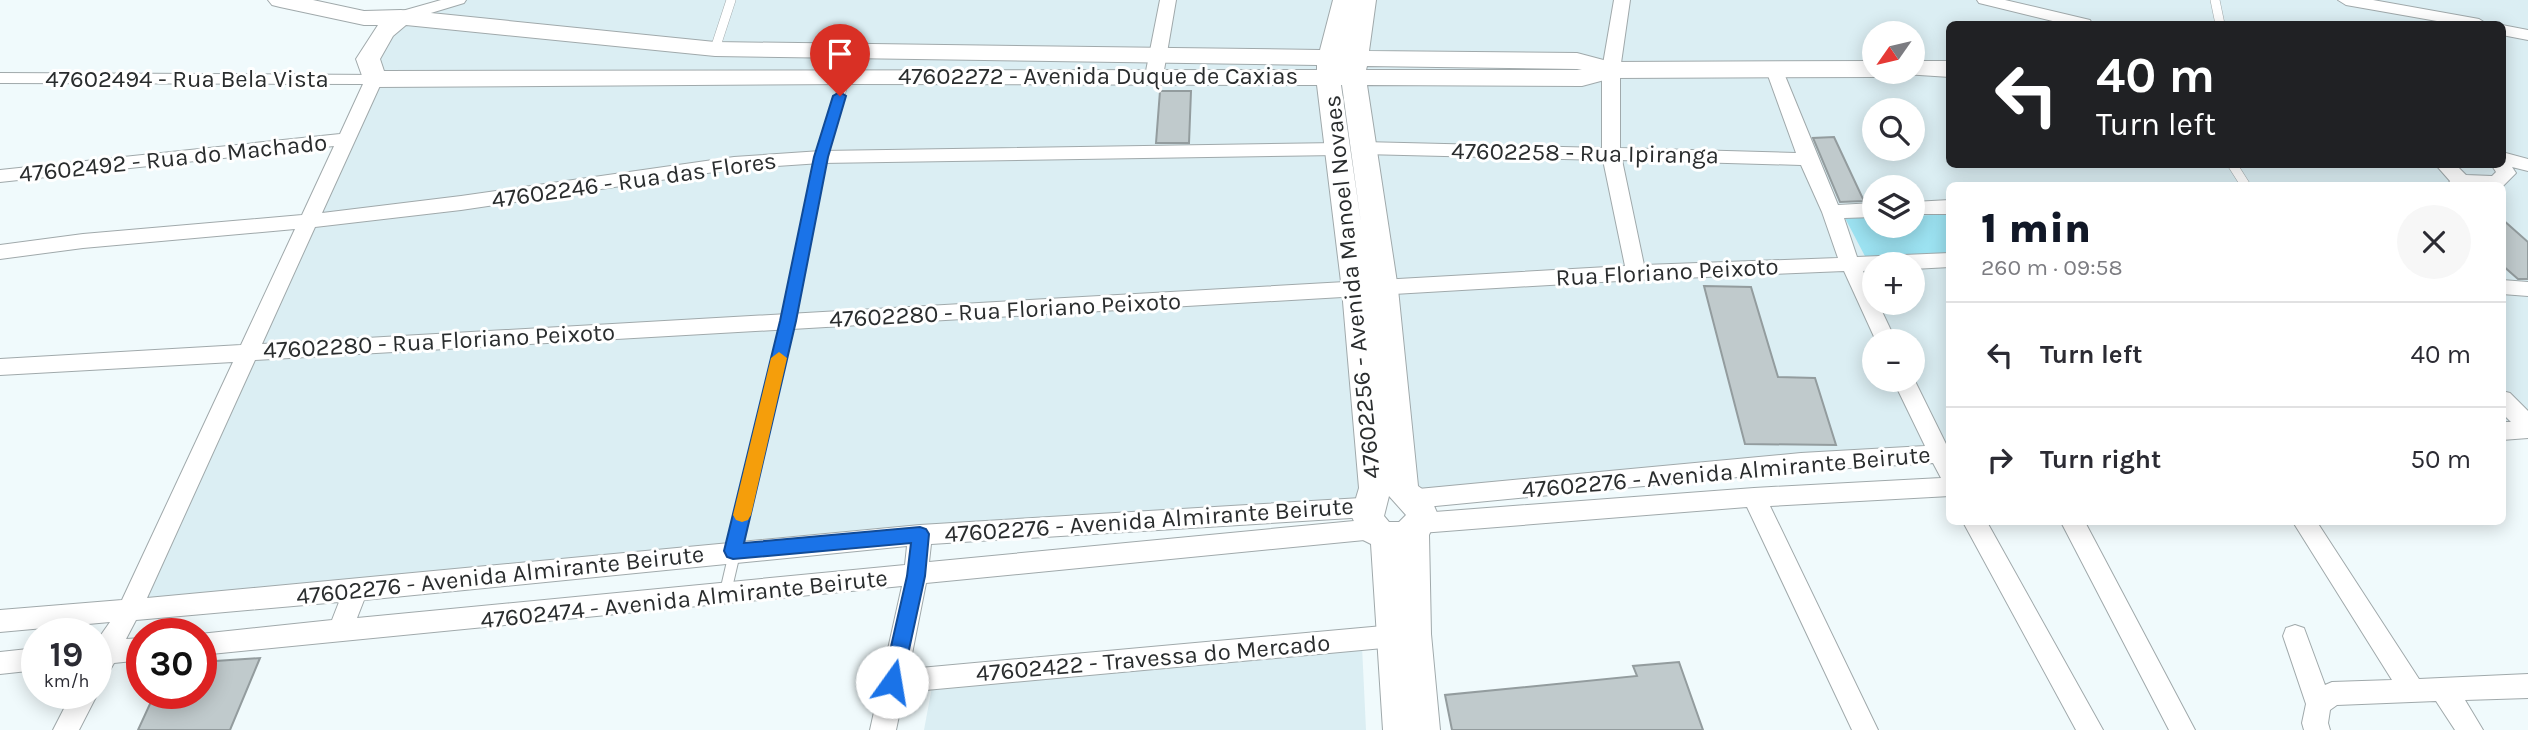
<!DOCTYPE html>
<meta charset="utf-8">
<style>
:root{--surface:#fff;--page:#f7f7f7;--text:#2b2b33;--muted:#7c7c81;--line:#e1e1e2;--accent:#111827}
body{margin:0;font-family:Karla,sans-serif;background:var(--page);color:var(--text);height:100vh;display:flex;flex-direction:column;font-size:26px;white-space:nowrap}
*{box-sizing:border-box;margin:0}
p{font-size:23px;color:var(--muted)}
.icon{flex:none;width:38px;height:38px;fill:none;stroke:currentColor;stroke-width:2;stroke-linecap:round;stroke-linejoin:round}
.map{position:relative;flex:1;overflow:hidden}
.side{position:absolute;left:1946px;top:182px;width:560px;height:343px;display:flex;flex-direction:column;background:var(--surface);border-radius:10px;box-shadow:0 4px 18px #0003}
.side>*{flex:none}
.hud{position:absolute;left:1946px;top:21px;width:560px;height:147px;border-radius:10px;box-shadow:0 4px 18px #0003;background:#202124;color:#fff;overflow:hidden}
.needle{width:46px;rotate:236deg}
.controls{position:absolute;left:1862px;top:21px;display:grid;gap:14px}
.controls a{display:grid;place-items:center;width:63px;height:63px;border-radius:50%;background:var(--surface);box-shadow:0 4px 18px #0003;font-size:35px}
.speed{position:absolute;left:21px;top:618px;display:flex;gap:14px;font-size:35px;font-weight:700;text-align:center}
.speed>*{display:grid;place-content:center;width:91px;height:91px;border-radius:50%;background:var(--surface);box-shadow:0 4px 18px #0003;line-height:1}
.speed small{font-size:18px;font-weight:400}
.speed .limit{border:10px solid #d22;background:#fff;color:#111}
.pin{position:absolute;display:grid;place-items:center;width:60px;height:60px;color:#fff;margin:-72px -30px;border-radius:50% 50% 50% 0;rotate:-45deg;box-shadow:0 0 7px #0007}
.pin .icon{rotate:45deg}
.me{position:absolute;width:77px;margin:-38px;rotate:13deg;stroke-linejoin:round;filter:drop-shadow(0 0 5px #0008)}
.turn{display:flex;align-items:center;gap:24px;height:147px;padding:0 35px;font-size:32px}
.turn .icon{width:91px;height:91px;stroke-width:2.5}
.turn b{display:block;font-size:49px;line-height:60px}
.round{display:grid;place-items:center;flex:none;width:74px;height:74px;border-radius:37px;background:var(--page)}
.summary{display:flex;align-items:center;justify-content:space-between;height:119px;padding:0 35px}
h1{font-size:42px;font-weight:800;line-height:52px;color:var(--accent)}
ul{padding:0;list-style:none}
li{display:flex;align-items:center;gap:21px;height:105px;padding:0 35px;border-top:2px solid var(--line)}
li div{flex:1}
li b{display:block;font-size:26px}
li em{font-style:normal}
.map>svg:first-child{display:block}
.built{fill:#dbeef3;fill-rule:evenodd}
.green{fill:#9ce2f1}
.building{fill:#c0cacc;stroke:#939c9e;stroke-width:2}
.lines{fill:none;stroke-linecap:round;stroke-linejoin:round}
.lane-far1-casing{stroke:#a0a9ab;stroke-width:10}
.lane-casing{stroke:#a0a9ab;stroke-width:13}
.street-casing{stroke:#a0a9ab;stroke-width:2}
.secondary-casing{stroke:#a0a9ab;stroke-width:2}
.lane-far1{stroke:#fff;stroke-width:9}
.lane{stroke:#fff;stroke-width:11}
.street{fill:#fff;fill-rule:evenodd}
.secondary{fill:#fff;fill-rule:evenodd}
.route{fill:#1a73e8;stroke:#114b97;stroke-width:2}
.slow{fill:#f59e0b}
.labels{text-anchor:middle;stroke-width:6;stroke-linejoin:round;paint-order:stroke}
.street-label{font-size:24px;fill:#2a2d2e;stroke:#fff}
</style>
<div class="map">
<svg width="2528" height="730" viewBox="0 0 2528 730">
<rect width="100%" height="100%" fill="#f0fafc"/>
<!-- built -->
<path class="built" d="M458,0H2528V420L2503,421L2502,186H1950L1949,453L1415,499L1388,491L1367,507L130,608L346,139L384,32ZM1950,24H2502V164H1950ZM1874,33H1913V72H1874ZM1874,110H1913V149H1874ZM1874,187H1913V226H1874ZM1874,264H1913V303H1874ZM1874,341H1913V380H1874Z
M1362,646L1366,730H924L932,687Z"/>
<!-- green -->
<path class="green" d="M1949,214V254L1867,260L1845,218L1874,217V226H1913V216Z"/>
<!-- building -->
<path class="building" d="M1160,91H1191L1189,143H1156Z
M1834,137L1864,201L1840,202L1813,138Z
M2502,219L2528,242V279H2518L2502,265Z
M1704,286L1751,287L1778,377L1815,378L1836,445L1745,444Z
M260,658L230,730H138L155,693H201V662Z
M1679,662L1703,730H1452L1445,695L1637,676L1633,666Z"/>
<g class="lines">
<!-- lane-far1 casing -->
<g class="lane-far1-casing">
<path id="lane-far1" d="M2215,0L2220,24
M715,49L731,0
M2232,164L2246,186
M787,324L821,157L846,76"/>
</g>
<!-- lane casing -->
<g class="lane-casing">
<path id="lane" d="M725,594L788,323"/>
</g>
<!-- street casing -->
<g class="street-casing">
<path id="street" d="M441,0H466L464,3L401,22L393,17L395,13Z
M1160,0H1176L1163,76L1154,81L1145,76Z
M1614,0H1630L1620,70V148L1796,153L1766,70L1775,65L1781,66L1838,205L1874,203V217L1844,218L1857,257L1950,253V267L1913,269V264H1874V270L1863,271L1874,294V303H1878L1896,341H1876L1844,271L1636,280L255,360L147,598L920,525L1361,498C1367,489 1372,486 1383,489L1386,496L1375,514L1367,517L931,544L929,562L1375,519L1383,522L1387,529L1383,536L1375,539L926,583L909,669L1405,624L1414,627L1417,635L1414,643L1405,646L904,692L896,730H870L902,586L201,655L200,634L332,620L339,602L136,620L126,639L142,638V660L114,663L105,679L96,682V642L110,622L0,632V610L122,600L233,362L0,375V359L241,345L295,229L83,248L0,259V245L83,234L302,215L334,146L0,182V170L340,134L363,84L0,83V73L380,75L383,79L322,213L461,196L734,157L821,151L1338,143L1347,149L1338,155L821,163L734,169L461,210L315,227L262,344L1625,266L1603,160L1363,154L1354,148L1363,142L1602,148V70ZM1622,160L1801,165L1822,212L1838,258L1644,265ZM907,546L905,565L357,618L364,600Z
M1977,0H2005L2090,20L2092,24H2065L1979,3Z
M2338,0H2373L2479,19L2487,24H2454L2346,5Z
M2502,25L2528,30V40L2502,35Z
M2502,152L2528,159V171L2512,167L2516,173L2502,187L2447,186L2450,181L2435,164H2455L2466,175L2492,176L2496,172L2491,164H2502Z
M1950,200V214H1913V202Z
M2502,280L2528,282V296L2502,294Z
M1913,377L1946,444H1950V496L1770,506L1878,730H1852L1747,507L1421,533L1413,530L1409,523L1413,516L1421,513L1754,488L1941,478L1933,463L1801,471L1415,508L1398,501L1395,494L1398,487L1406,485L1418,489L1801,453L1925,446L1893,380H1913Z
M2502,391L2510,393L2528,411V438L2502,440V422H2511L2502,413Z
M1963,522H1987L2103,730H2076Z
M2061,522H2085L2195,730H2169Z
M2293,522H2317L2419,679L2528,674V698L2465,700L2483,730H2455L2436,701L2337,705L2330,710L2328,723L2330,730H2304L2302,723L2306,704L2283,636L2286,628L2295,625L2304,628L2325,685L2332,682L2392,680Z
M37,648V670L0,674V652Z
M96,690L98,693L79,730H53L72,693H96Z"/>
</g>
<!-- secondary casing -->
<g class="secondary-casing">
<path id="secondary" d="M268,0H313L364,11L401,10L715,42L1320,50L1333,0H1376L1369,51L1577,53L1611,62L1874,61V72H1884L1874,77L1612,78L1582,86L1367,85L1398,289L1418,486L1429,494L1438,515L1429,535L1431,634L1440,730H1383L1371,544L1363,540L1351,515L1359,488L1342,290L1317,85L846,84L374,87L365,84L356,59L378,25H364L280,7L272,5ZM406,25L715,56L1317,65V70L384,71L380,59L393,36ZM1367,66L1577,69L1582,70H1366ZM1341,85H1342L1361,223ZM1389,496L1406,515L1399,522H1389L1384,516Z
M1913,61H1950V77L1904,74L1903,72H1913Z"/>
</g>
<!-- lane-far1 -->
<use href="#lane-far1" class="lane-far1"/>
<!-- lane -->
<use href="#lane" class="lane"/>
<!-- street -->
<use href="#street" class="street"/>
<!-- secondary -->
<use href="#secondary" class="secondary"/>
</g>
<!-- route -->
<path class="route" d="M840,92L846,96L828,157L796,321L744,543L920,527L926,529L929,534L925,576L902,682L899,688L892,691L885,688L883,682L907,576L911,543L733,559L727,557L724,551L780,321L814,157L833,96Z"/>
<!-- slow -->
<path class="slow" d="M779,352L787,358L751,515L748,520L742,522L736,520L733,515L771,358Z"/>
<g class="labels">
<!-- street labels -->
<g class="street-label">
<text x="1098" y="84">47602272 - Avenida Duque de Caxias</text>
<text x="187" y="87">47602494 - Rua Bela Vista</text>
<text transform="translate(1585 153) rotate(1)" y="8">47602258 - Rua Ipiranga</text>
<text transform="translate(173 158) rotate(-6)" y="8">47602492 - Rua do Machado</text>
<text transform="translate(634 180) rotate(-8)" y="8">47602246 - Rua das Flores</text>
<text transform="translate(1667 272) rotate(-3)" y="8">Rua Floriano Peixoto</text>
<text transform="translate(1352 287) rotate(-96)" y="8">47602256 - Avenida Manoel Novaes</text>
<text transform="translate(1005 310) rotate(-3)" y="8">47602280 - Rua Floriano Peixoto</text>
<text transform="translate(439 341) rotate(-3)" y="8">47602280 - Rua Floriano Peixoto</text>
<text transform="translate(1726 472) rotate(-5)" y="8">47602276 - Avenida Almirante Beirute</text>
<text transform="translate(1149 520) rotate(-4)" y="8">47602276 - Avenida Almirante Beirute</text>
<text transform="translate(500 575) rotate(-6)" y="8">47602276 - Avenida Almirante Beirute</text>
<text transform="translate(684 599) rotate(-6)" y="8">47602474 - Avenida Almirante Beirute</text>
<text transform="translate(1153 658) rotate(-5)" y="8">47602422 - Travessa do Mercado</text>
</g>
</g>
</svg>
<div class="controls">
<a><svg class="needle" viewBox="-14 -14 28 28"><path d="M0-13l5 13h-10z" fill="#e53935"/><path d="M0 13l5-13h-10z" fill="#7c7c81"/></svg></a>
<a><svg class="icon" aria-label="search" viewBox="0 0 24 24"><circle cx="10" cy="10" r="6"/><path d="M15 15l6 6"/></svg></a>
<a><svg class="icon" aria-label="layers" viewBox="0 0 24 24"><path d="M12 4l9 5-9 5-9-5zM3 14l9 5 9-5"/></svg></a>
<a>+</a>
<a>−</a>
</div>
<div class="speed"><div>19<small>km/h</small></div><div class="limit">30</div></div>
<div class="pin" style="left:840px;top:96px;background:#d93025"><svg class="icon" aria-label="arrive" viewBox="0 0 24 24"><path d="M6 21V4h12l-3 4 3 4H6"/></svg></div>
<svg class="me" style="left:892px;top:682px" viewBox="-20 -20 40 40"><circle r="19" fill="#fff"/><path d="M0-13L10 11 0 6-10 11z" fill="#1a73e8"/></svg>
<div class="hud">
<div class="turn"><svg class="icon" aria-label="left" viewBox="0 0 24 24"><path d="M17 20v-9H6M10 6l-5 5 5 5"/></svg><div><b>40 m</b>Turn left</div></div>
</div>
<section class="side">
<div class="summary"><div><h1>1 min</h1><p>260 m · 09:58</p></div><a class="round"><svg class="icon" aria-label="close" viewBox="0 0 24 24"><path d="M6 6l12 12M18 6L6 18"/></svg></a></div>
<ul>
<li><svg class="icon" aria-label="left" viewBox="0 0 24 24"><path d="M17 20v-9H6M10 6l-5 5 5 5"/></svg><div><b>Turn left</b></div><em>40 m</em></li>
<li><svg class="icon" aria-label="right" viewBox="0 0 24 24"><path d="M7 20v-9h11M14 6l5 5-5 5"/></svg><div><b>Turn right</b></div><em>50 m</em></li>
</ul>
</section>
</div>
